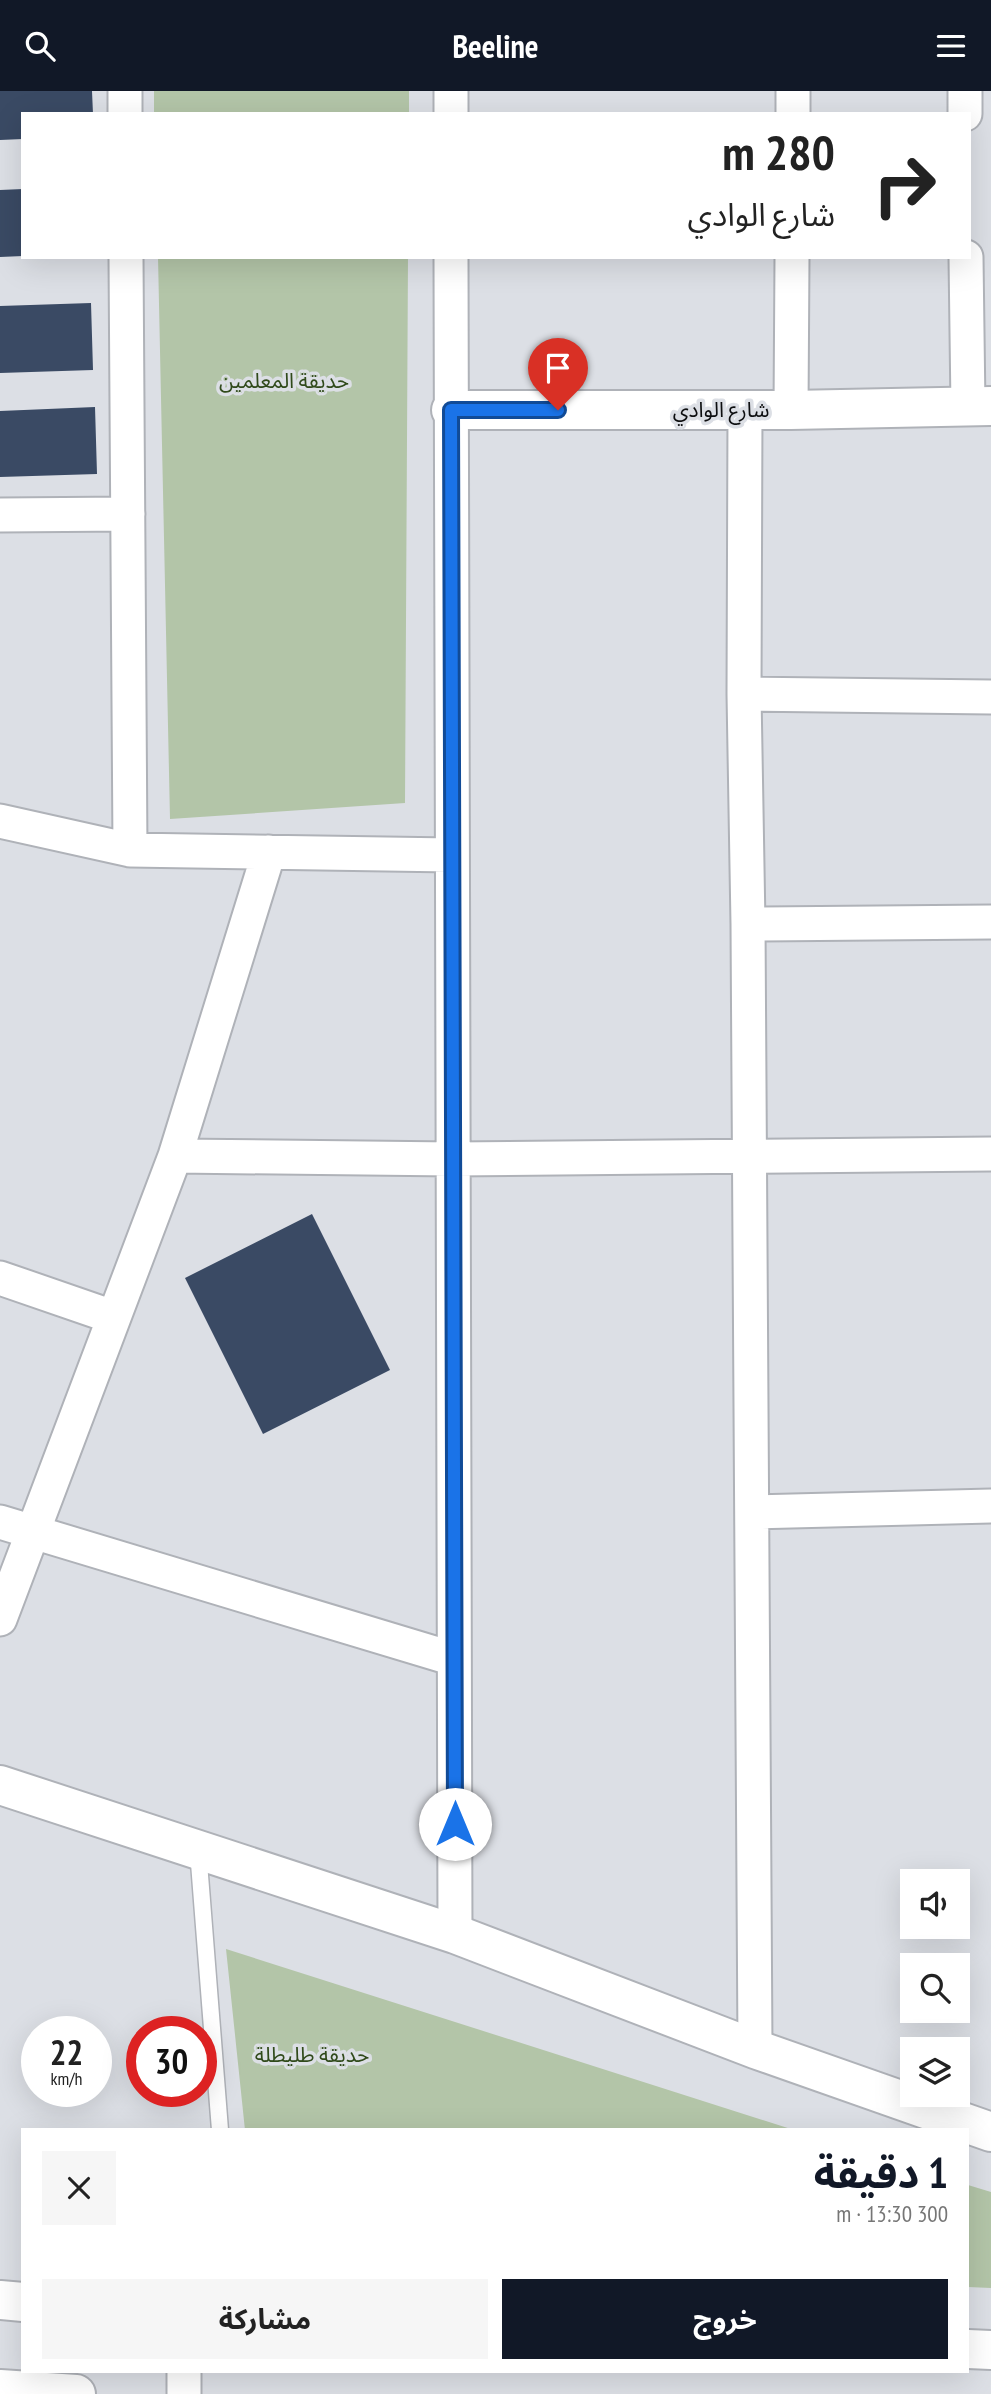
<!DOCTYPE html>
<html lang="ar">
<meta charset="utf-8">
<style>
:root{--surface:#fff;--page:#f6f6f6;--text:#222;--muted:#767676;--accent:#111827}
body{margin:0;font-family:"PT Sans Narrow","Noto Sans Arabic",sans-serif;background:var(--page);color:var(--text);direction:rtl;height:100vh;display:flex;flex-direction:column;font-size:26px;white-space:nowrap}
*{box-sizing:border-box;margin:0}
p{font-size:23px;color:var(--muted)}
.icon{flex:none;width:38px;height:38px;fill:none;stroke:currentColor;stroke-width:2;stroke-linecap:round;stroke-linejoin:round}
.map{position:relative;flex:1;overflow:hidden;direction:ltr}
.sheet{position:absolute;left:21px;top:2037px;width:948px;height:245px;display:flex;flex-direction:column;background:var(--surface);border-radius:0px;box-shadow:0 7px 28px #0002;direction:rtl}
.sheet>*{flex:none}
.top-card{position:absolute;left:21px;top:21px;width:950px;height:147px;border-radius:0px;box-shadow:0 7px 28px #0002;direction:rtl;background:#fff;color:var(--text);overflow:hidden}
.fabs{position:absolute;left:900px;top:1778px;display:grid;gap:14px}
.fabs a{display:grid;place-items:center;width:70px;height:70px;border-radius:0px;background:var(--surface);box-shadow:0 7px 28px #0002;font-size:35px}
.speed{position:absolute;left:21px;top:1925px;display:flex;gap:14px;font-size:35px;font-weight:700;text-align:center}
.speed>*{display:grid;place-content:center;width:91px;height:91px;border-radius:50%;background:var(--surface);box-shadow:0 7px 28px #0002;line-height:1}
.speed small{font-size:18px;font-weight:400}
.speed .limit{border:10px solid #d22;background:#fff;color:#111}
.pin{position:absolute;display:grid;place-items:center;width:60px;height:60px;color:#fff;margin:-72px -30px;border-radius:50% 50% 50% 0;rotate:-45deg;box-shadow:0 0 7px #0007}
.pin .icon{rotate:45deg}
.me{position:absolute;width:77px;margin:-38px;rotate:0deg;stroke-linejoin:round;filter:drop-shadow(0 0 5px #0008)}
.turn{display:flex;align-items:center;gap:24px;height:147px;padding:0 21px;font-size:32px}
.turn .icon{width:91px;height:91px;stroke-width:2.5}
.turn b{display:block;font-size:49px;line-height:60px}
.round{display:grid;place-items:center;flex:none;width:74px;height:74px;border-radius:0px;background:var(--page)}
.overview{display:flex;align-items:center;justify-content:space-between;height:119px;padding:0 21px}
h1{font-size:42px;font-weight:700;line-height:52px;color:var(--accent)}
.primary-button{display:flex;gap:14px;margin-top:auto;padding:14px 21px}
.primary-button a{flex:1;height:80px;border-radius:0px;background:var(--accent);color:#fff;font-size:28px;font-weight:700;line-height:80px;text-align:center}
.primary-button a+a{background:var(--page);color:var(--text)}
header{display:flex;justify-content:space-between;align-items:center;height:91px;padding:0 21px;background:var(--accent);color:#fff;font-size:32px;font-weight:700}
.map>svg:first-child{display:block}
.green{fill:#b3c5a8}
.building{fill:#3a4a64}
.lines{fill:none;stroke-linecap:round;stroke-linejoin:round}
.lane-casing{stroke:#afb2b8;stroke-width:19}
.street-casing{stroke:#afb2b8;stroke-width:37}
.secondary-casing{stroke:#afb2b8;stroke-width:42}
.lane{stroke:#fff;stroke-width:16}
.street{stroke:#fff;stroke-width:33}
.secondary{stroke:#fff;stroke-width:38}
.route-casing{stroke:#114b97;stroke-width:18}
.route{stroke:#1a73e8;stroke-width:12}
.labels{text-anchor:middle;stroke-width:7;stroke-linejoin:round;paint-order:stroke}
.park-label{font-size:21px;fill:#304a1b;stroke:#dcdfe5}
.street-label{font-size:21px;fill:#0d0e10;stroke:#dcdfe5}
</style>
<header><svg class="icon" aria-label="menu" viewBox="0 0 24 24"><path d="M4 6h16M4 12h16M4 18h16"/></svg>Beeline<svg class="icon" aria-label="search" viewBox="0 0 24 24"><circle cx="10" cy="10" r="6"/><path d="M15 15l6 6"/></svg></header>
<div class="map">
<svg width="991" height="2303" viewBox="0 0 991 2303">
<rect width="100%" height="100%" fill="#dcdfe5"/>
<!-- green -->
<path class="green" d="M154,0H409V23H154Z
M158,166H408L405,712L170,728Z
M226,1858L794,2039H245Z
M968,2094L991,2101V2197L968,2196Z"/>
<!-- building -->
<path class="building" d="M0,0H92L93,23H23V48L0,49Z
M23,98V165L0,166V99Z
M91,212L93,279L0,282V215Z
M95,316L97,383L0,386V320Z
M312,1123L390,1279L263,1343L185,1187Z"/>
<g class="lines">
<!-- lane casing -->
<g class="lane-casing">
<path id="lane" d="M198,1759L220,2039"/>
</g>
<!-- street casing -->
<g class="street-casing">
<path id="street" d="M125,0V23
M451,0V23
M965,0V23
M793,23V0
M126,166L130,759
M451,166L455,1843
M966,166L968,316
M791,319L792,166
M745,320L744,603L748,833L755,1958
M0,424L128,423
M744,603L991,606
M0,730L130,759L452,764
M748,833L991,831
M175,1065L453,1068L991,1063
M0,1187L113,1226
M752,1421L991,1415
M0,1431L454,1568
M0,1528L175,1065L269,761
M184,2303V2280"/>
</g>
<!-- secondary casing -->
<g class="secondary-casing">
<path id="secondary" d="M451,319H791L991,315
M0,1694L455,1843L755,1958L991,2041
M0,2209L23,2211
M968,2258L991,2259
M0,2298L76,2303"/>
</g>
<!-- lane -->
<use href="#lane" class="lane"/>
<!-- street -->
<use href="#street" class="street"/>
<!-- secondary -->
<use href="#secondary" class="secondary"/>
</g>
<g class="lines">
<!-- route casing -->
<g class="route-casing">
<path id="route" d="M455,1733L451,319H558"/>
</g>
<!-- route -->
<use href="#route" class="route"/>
</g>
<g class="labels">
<!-- park labels -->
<g class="park-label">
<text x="284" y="297">حديقة المعلمين</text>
<text x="312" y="1971">حديقة طليطلة</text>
</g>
<!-- street labels -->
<g class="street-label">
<text x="721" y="326">شارع الوادي</text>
</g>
</g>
</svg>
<div class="fabs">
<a><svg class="icon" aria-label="sound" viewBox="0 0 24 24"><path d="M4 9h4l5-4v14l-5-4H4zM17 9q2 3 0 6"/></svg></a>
<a><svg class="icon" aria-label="search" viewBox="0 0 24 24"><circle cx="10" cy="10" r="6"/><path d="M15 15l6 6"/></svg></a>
<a><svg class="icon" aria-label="layers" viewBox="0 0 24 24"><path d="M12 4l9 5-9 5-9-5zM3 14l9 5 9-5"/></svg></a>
</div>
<div class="speed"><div>22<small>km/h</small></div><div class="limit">30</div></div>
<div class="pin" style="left:558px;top:319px;background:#d93025"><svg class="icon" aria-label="arrive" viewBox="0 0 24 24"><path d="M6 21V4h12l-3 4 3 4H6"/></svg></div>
<svg class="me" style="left:455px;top:1733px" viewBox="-20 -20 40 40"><circle r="19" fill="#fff"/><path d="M0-13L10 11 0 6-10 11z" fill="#1a73e8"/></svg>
<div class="top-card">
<div class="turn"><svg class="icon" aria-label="right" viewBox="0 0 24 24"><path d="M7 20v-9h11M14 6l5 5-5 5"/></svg><div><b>280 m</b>شارع الوادي</div></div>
</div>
<section class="sheet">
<div class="overview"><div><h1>1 دقيقة</h1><p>300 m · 13:30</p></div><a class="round"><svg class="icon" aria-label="close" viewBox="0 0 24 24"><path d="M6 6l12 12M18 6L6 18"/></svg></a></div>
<div class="primary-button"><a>خروج</a><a>مشاركة</a></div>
</section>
</div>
